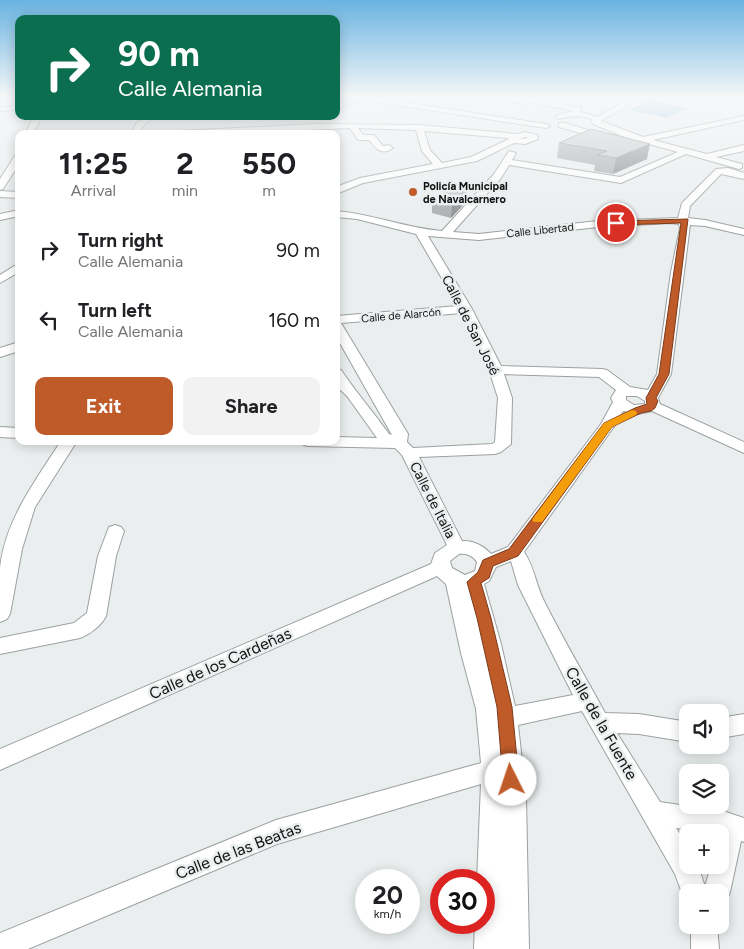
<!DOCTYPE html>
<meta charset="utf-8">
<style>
:root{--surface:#fff;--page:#f2f2f2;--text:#202124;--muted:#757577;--accent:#bf5a29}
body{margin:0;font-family:Figtree,sans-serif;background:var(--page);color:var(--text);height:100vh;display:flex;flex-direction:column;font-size:19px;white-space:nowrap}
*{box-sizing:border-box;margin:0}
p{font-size:16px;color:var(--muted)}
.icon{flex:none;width:28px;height:28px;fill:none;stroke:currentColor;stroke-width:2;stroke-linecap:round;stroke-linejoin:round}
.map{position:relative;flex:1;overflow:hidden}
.side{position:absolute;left:15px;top:130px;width:325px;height:315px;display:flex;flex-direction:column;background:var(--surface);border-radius:10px;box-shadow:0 2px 12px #0003}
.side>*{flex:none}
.banner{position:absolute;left:15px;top:15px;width:325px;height:105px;border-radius:10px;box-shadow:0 2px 12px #0003;background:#0b6e4f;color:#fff;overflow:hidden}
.controls{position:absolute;left:679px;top:704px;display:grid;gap:10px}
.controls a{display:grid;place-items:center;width:50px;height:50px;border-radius:10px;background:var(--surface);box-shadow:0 2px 12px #0003;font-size:25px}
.speed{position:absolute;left:355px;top:869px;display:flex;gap:10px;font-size:25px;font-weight:700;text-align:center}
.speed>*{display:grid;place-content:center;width:65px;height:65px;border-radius:50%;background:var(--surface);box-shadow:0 2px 12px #0003;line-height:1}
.speed small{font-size:12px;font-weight:400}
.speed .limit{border:8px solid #d22;background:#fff;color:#111}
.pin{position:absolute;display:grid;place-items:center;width:42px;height:42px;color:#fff;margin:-21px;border:2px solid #fff;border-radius:50%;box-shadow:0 1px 5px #0007}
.me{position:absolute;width:55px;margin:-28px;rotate:356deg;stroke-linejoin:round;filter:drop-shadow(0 0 4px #0008)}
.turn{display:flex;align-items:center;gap:18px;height:105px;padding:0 20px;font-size:22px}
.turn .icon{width:65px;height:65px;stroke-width:2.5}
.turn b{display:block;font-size:35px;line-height:42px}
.eta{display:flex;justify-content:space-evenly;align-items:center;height:85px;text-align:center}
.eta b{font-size:30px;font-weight:700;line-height:35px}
.cta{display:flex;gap:10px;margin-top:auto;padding:10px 20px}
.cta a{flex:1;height:58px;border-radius:10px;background:var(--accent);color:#fff;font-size:20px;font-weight:700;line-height:58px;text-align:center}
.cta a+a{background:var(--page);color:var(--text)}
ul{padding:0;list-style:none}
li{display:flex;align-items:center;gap:15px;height:70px;padding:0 20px}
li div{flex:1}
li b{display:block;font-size:19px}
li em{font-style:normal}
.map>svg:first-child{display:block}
.green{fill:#84c7e1}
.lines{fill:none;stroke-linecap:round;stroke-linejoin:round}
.minor-casing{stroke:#9ca0a1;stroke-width:2}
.minor{fill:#fff;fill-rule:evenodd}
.wall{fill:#a7a9ab}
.shaded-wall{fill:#888a8b}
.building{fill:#c2c5c7;stroke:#888a8b}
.route{fill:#bf5a29;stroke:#7c3a1b}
.slow{fill:#f59e0b}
.poi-dot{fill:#bf5a29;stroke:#eaeeef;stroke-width:2}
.labels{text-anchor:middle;stroke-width:5;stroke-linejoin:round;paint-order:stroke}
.far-poi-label{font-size:11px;font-weight:bold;fill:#101111;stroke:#eaeeef;text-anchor:start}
.far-street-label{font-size:11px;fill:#101111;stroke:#eaeeef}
.street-label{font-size:14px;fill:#101111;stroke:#eaeeef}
.near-street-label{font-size:16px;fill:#101111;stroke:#eaeeef}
</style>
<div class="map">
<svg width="744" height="949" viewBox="0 0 744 949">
<rect width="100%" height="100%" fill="#eaeeef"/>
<!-- green -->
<path class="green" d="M650,100L687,108L667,118L629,110Z"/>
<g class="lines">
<!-- minor casing -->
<g class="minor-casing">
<path id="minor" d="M0,97H6L0,99Z
M354,97H371L546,124L550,126L546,128L363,100L336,109V104Z
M494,97H526L581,108L580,112L597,117L633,97H642L601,121L643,137L744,116V120L653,140L707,154L744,145V151L716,157L742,164V168L739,169L686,154L621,183L509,165L501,178L453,232L479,234L598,221L678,218L682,203L716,169L728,168L744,173V179L721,174L690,206L688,218L705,220L744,229V235L705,226L690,225L671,374L658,398L660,404L744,442V453L652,411L638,414L623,411L613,428L524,552C534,566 536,585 544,601C563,639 585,676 605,713L639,714L688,722V742L639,734L617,733L660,802L726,812L744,818V842L741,841L730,892L726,901L720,904V892H688V902L685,901L675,874L582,711L518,725L526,797L529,949H474L475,922H484V880H477L481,784L277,844L28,949H0V933L276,820L481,763L476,709L461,653L446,584L437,576L0,770V749L431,564L435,553L447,545L402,455L395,448L307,446L302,444L299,441H336V437L377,438L347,396L337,387L336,369L341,370C356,392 373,412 389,434L392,435L336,336V316L458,306L416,234L357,219L336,217V211C372,214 406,228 442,231L494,174L509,151L516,153L512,160L620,177L678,152L627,138L593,124L591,119C580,115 570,116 559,119L555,117L560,114L574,111L530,102L527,105ZM670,223L679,224L680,228L671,272L657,374L648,390L630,387L607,370L602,369L501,366L472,309L428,236L479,240L598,227ZM462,313L489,370L498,398L495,442L492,444L413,448L407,442L408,434L341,323ZM504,374L599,377L616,390L611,398L613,402L601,424L508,547L491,554C484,546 473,540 462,541L419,457L495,454L501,452L511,444L512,398ZM626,396H637L645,401V404L634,405L626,400ZM459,554C467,553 473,556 477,562L475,571L465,575L452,568L450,561ZM511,561L518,585L573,695L515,706L501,644L484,584L489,581L496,567ZM676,828L705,832H720V865H711L705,887L698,865H688V847Z
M731,97H744V101L732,99Z
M19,106V110L0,111V107Z
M34,116H42L33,134H25Z
M146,116H155L142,127L139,134H131L136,124Z
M559,123H565L610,137L603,139L559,127Z
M315,124L419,125L517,134L525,132L537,135L538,139L525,144L514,143L477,161L363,183L336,194V187L360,178L433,164L422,151L416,130L358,128L363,135H374L383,146L389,145L393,148C382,156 376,149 369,140H358L350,128L212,134H156L160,132ZM424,131L508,138L509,139L471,157L442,163L430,150ZM525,137L529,138L518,139Z
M19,153V164L3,189L0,190V179L16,154Z
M0,191L19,192V198L0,197Z
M19,210V216L0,220V214Z
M19,263V272L0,283V275Z
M19,342V351L0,357V348Z
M0,427L19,428V438L0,437Z
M61,441H77L35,507L22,549L10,614L7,619L0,622C0,604 0,585 0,568C5,520 36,480 61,441Z
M115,525L121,527L124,531L116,556L106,616C101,626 90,634 80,638L0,654V638L74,623L87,613L98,556L109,527Z
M744,714V734L720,738V718Z
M691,925H717L719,949H691Z"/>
</g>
<!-- minor -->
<use href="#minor" class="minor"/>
</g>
<!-- wall -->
<path class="wall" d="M591,129L647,159L613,174L594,171L595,165L557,158L559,143Z
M467,189L466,202L451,218L432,213V201Z"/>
<!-- shaded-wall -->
<path class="shaded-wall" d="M650,144L647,159L613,174L616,158Z
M467,189L466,202L451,218L452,205Z"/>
<!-- building -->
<path class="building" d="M591,129L650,144L616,158L597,155L607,151L559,143Z
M456,186L467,189L452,205L432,201Z"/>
<!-- sky -->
<linearGradient id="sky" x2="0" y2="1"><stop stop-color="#69b3e1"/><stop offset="0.42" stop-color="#f6f7f8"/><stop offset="1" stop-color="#f6f7f8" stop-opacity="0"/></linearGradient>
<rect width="744" height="230" fill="url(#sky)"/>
<!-- route -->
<path class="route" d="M688,219L669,374L656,398L658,401L655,408L651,411L641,413L612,427L518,556L493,566L489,578L481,583L491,618L512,707L519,780L517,786L511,788L505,786L503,780L497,707L477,618L467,582L478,572L483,560L509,549L604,423L635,408L647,404L646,398L659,374L681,223L616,225L612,223L616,221Z"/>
<!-- slow -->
<path class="slow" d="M632,410L636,411L637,413L636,415L612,427L542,522H534L532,520L534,517L604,423Z"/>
<!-- markers -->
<circle class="poi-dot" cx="413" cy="192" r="5"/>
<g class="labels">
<!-- far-poi labels -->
<g class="far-poi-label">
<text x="423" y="190">Policía Municipal<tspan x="423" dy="13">de Navalcarnero</tspan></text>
</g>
<!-- far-street labels -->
<g class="far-street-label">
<text transform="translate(540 230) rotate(-6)" y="4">Calle Libertad</text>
<text transform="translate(401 315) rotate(-5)" y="4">Calle de Alarcón</text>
</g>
<!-- street labels -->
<g class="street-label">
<text transform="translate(471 325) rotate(63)" y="5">Calle de San José</text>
<text transform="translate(433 500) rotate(63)" y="5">Calle de Italia</text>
</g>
<!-- near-street labels -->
<g class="near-street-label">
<text transform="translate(220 663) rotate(-24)" y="6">Calle de los Cardeñas</text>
<text transform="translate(602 723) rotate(60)" y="6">Calle de la Fuente</text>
<text transform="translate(238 850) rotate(-21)" y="6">Calle de las Beatas</text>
</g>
</g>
</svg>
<div class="controls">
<a><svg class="icon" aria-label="sound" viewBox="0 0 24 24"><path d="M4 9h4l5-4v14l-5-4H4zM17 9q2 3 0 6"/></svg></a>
<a><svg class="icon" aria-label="layers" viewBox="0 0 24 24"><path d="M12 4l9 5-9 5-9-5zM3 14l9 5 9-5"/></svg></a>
<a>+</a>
<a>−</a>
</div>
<div class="speed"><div>20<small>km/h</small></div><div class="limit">30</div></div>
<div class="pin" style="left:616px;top:223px;background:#d93025"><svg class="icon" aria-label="arrive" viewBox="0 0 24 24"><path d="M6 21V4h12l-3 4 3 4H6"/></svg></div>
<svg class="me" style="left:511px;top:780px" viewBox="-20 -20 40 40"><circle r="19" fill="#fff"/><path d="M0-13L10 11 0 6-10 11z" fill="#bf5a29"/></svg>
<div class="banner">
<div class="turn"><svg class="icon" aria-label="right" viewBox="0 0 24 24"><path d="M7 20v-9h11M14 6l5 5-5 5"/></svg><div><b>90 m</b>Calle Alemania</div></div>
</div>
<section class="side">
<div class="eta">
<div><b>11:25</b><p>Arrival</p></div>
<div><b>2</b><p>min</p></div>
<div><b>550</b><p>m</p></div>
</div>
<ul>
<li><svg class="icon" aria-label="right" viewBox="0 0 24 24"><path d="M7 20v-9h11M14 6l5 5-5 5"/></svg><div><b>Turn right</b><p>Calle Alemania</p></div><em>90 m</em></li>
<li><svg class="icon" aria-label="left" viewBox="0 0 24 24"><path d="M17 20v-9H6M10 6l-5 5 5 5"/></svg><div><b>Turn left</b><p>Calle Alemania</p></div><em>160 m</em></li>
</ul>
<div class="cta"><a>Exit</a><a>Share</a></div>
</section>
</div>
